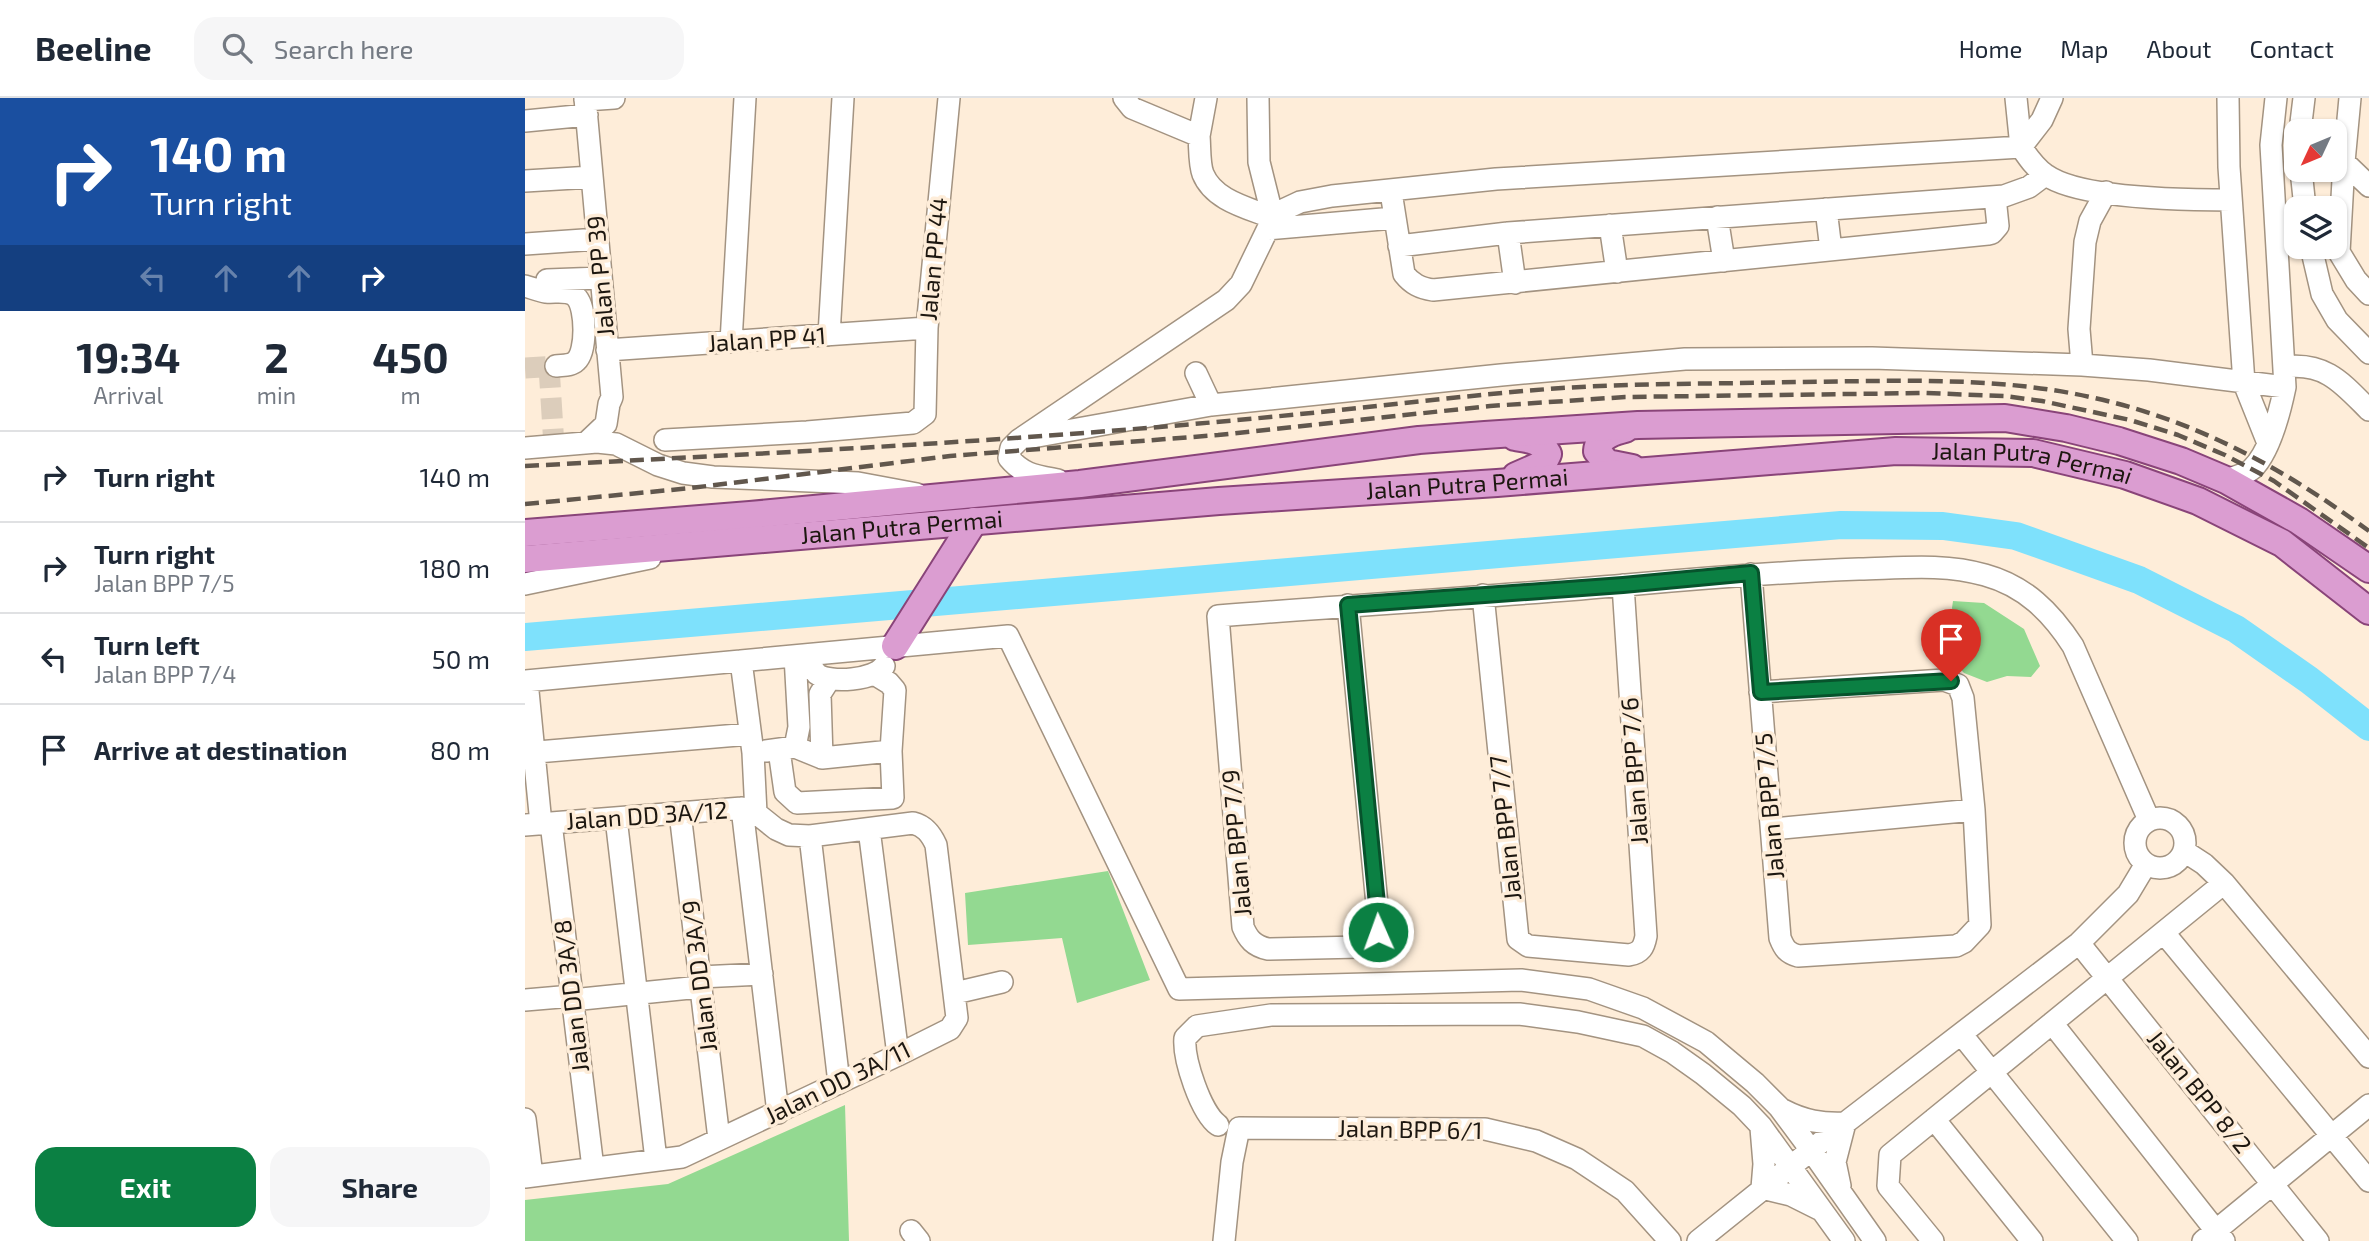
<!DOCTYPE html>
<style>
:root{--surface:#fff;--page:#f6f6f7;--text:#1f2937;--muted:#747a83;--line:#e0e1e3;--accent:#0b8043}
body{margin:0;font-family:"Exo 2",sans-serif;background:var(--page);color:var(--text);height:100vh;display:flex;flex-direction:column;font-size:26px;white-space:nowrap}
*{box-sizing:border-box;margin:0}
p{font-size:23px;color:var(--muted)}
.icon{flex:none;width:38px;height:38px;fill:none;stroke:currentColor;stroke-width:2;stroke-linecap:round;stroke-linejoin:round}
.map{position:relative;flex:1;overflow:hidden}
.drawer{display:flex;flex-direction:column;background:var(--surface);width:525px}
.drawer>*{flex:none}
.guide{background:#1a4fa0;color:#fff;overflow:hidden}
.needle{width:46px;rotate:226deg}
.fabs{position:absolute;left:1759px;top:21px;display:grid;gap:14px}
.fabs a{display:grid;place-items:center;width:63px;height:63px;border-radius:14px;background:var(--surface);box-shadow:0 2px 5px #0004;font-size:35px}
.pin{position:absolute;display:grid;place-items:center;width:60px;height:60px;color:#fff;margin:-72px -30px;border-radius:50% 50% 50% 0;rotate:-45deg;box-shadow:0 0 7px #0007}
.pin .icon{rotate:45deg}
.me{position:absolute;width:77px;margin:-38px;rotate:358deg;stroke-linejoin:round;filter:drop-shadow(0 0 5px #0008)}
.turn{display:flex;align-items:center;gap:24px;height:147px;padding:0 35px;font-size:32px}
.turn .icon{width:91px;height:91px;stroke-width:2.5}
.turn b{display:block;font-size:49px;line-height:60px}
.lanes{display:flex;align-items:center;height:66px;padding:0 35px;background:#0003;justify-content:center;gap:35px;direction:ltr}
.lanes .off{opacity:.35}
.eta{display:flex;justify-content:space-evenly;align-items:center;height:119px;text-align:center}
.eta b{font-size:42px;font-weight:700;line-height:49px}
.button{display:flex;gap:14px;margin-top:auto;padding:14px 35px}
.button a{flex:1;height:80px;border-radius:21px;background:var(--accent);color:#fff;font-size:28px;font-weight:700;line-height:80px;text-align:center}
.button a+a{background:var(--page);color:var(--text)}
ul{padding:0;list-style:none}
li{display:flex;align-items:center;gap:21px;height:91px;padding:0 35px;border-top:2px solid var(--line)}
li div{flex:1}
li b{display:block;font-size:26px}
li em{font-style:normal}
header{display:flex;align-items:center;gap:42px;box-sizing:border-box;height:98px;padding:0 35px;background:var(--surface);border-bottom:2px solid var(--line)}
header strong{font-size:33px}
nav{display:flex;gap:38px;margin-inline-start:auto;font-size:24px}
.search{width:490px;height:63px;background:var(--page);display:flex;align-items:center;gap:18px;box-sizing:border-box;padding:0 24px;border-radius:21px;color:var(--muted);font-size:26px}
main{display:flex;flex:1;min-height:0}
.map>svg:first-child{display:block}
.green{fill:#93d991}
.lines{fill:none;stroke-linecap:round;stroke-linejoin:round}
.river{stroke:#7ee1fc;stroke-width:28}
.minor-tunnel{stroke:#dccdbb;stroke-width:21;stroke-dasharray:21 10;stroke-linecap:butt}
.minor-casing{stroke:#a39381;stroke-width:24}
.major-casing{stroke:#894479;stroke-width:30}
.minor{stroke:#fff;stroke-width:21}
.major{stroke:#db9dd1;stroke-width:26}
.rail{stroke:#61574d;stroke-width:4.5;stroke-dasharray:14 7;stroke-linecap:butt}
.route-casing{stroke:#07532c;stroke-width:18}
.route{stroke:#0b8043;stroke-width:12}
.labels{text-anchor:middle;stroke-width:7;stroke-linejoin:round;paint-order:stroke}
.street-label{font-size:24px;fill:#1d1710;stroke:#feedd9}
</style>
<header>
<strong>Beeline</strong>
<div class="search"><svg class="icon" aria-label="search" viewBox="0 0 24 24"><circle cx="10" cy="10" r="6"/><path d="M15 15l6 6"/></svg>Search here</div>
<nav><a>Home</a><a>Map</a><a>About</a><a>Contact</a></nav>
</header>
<main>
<section class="drawer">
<div class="guide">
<div class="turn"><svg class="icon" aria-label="right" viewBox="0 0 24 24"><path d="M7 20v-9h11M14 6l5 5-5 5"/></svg><div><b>140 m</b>Turn right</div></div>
<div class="lanes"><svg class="icon off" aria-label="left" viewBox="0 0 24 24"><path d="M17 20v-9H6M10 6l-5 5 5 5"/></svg><svg class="icon off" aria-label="ahead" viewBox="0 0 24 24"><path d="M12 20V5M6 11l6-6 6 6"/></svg><svg class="icon off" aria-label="ahead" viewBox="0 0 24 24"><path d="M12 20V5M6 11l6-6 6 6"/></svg><svg class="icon" aria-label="right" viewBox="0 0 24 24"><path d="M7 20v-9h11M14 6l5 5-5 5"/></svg></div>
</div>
<div class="eta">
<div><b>19:34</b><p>Arrival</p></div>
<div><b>2</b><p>min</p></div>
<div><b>450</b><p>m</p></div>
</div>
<ul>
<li><svg class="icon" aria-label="right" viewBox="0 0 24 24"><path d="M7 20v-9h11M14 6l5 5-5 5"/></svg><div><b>Turn right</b></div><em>140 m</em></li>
<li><svg class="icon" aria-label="right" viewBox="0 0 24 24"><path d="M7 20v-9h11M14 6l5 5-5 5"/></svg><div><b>Turn right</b><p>Jalan BPP 7/5</p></div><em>180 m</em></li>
<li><svg class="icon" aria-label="left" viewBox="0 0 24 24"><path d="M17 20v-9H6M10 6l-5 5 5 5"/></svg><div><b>Turn left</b><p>Jalan BPP 7/4</p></div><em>50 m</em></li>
<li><svg class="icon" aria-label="arrive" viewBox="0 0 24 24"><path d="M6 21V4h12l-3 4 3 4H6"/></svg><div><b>Arrive at destination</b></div><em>80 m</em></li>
</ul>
<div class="button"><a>Exit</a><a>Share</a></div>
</section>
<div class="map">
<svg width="1844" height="1143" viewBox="0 0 1844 1143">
<rect width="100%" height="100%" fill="#feedd9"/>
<!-- green -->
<path class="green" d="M1428,503L1459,505L1499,531L1515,568L1506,579L1482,578L1462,584L1439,575L1428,563L1430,526L1427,510Z
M583,773L625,882L552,905L537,840L443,847L440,795Z
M320,1007L324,1143H0V1102L143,1086Z"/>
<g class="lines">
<!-- river -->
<path class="river" d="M0,539L1316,427L1418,428L1491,438L1614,482L1711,531L1784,582L1844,629"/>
<!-- minor-tunnel -->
<path class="minor-tunnel" d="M24,269L29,348
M0,270L31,268"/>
<!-- minor casing -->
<g class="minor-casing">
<path id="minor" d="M60,0L87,299L84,306L81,326L61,345
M599,0L607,10L674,38C675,49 674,66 678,76C689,103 724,110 748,120
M733,0L734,64L748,120
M1491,0L1496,49L1517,22L1527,0
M1703,0L1704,69L1719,285L1743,345
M60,2L89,0
M0,23L62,17
M1775,33L1779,0
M674,38L681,0
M1819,64L1825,0
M1776,72L1780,110
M0,83L67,79
M1844,88L1819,64L1814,154L1831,182L1844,196
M866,94L879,176C887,186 895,190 908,192L1463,136L1467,135L1473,128L1470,99
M1301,111L1306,152
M1192,119L1199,163
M1085,127L1092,174
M743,131L869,120
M983,135L990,185
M0,146L73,141
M874,148L983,135L1479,98L1504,89L1520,77
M1786,149L1797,196L1812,222L1844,255
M22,182L76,180
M0,188C7,190 14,193 21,194C31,195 45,191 52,200C61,211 62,253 51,263C46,268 38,267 31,268
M304,237L318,0
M206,244L220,0
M82,252L402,230
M1557,267L1554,231L1560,144L1565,123L1581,94
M1760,269C1801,264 1818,286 1844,312
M671,275L686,307
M502,340L686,307L976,277L1160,261L1347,260L1557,267L1624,272L1760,289
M140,342L282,334L388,325L400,316L402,230L424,0
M0,350L72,344L91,346L133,367L158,375L188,379L333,385L392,396
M533,382C512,378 498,377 484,360L486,350L494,342L701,202L716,186L748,120L760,111L775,104L807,98L971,81L1496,49C1503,59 1510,70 1521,77C1555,101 1664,102 1706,102
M1701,382C1709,379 1720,377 1727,371C1745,354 1755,313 1760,289L1746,47L1751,0
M1226,476L1255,840C1259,850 1262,855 1273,858L1431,848L1439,844L1455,827L1449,712L1438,600L1433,587L1419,582L1235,594
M0,486L125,460
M958,497L993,841L1003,848L1104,857C1116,855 1119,849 1121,838L1098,487
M823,507L854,827C852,839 846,845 835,849L743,851C729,848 723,841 718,829L693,518C829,507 965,499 1101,487C1178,480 1256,474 1334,471C1376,470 1419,465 1460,477C1500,488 1526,514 1548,548L1624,722
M281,557C284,563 287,571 292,576C305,586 350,582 359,568
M270,558L274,629L270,649
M216,563L228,655L231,715
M0,583L483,538L654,891L996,882L1064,891L1118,910L1181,944L1230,985L1254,1009L1286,1052L1350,1143
M2,583L16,726
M254,652L260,694L272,705L368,700L366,653L370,592L364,585L351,577
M241,653L270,649L297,660L366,653
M0,655L225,636
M297,660L295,596L304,582
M217,710L253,1015
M155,715L194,1041
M91,720L131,1062
M1610 745a25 25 0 1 1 50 0a25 25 0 1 1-50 0Z
M26,725L68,1070
M0,727L217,710L231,715L251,731L264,737L285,738L388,725C400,728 406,736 411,747L432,920L425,931L373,957L157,1059L0,1079
M344,731L373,957
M1247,731L1449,712
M285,738L314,985
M1659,753L1679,766L1699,785L1844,959
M1639,835L1844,1083
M1554,845L1793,1143
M175,879L237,876
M430,895L477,884
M0,902L47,898
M47,902L175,889
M1527,925L1699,1143
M1437,937L1602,1143
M1258,1012C1279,1023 1297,1026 1320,1025
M0,1021L7,1078
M1409,1021L1507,1143
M693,1027C676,1015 658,961 660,940L672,928L746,917L994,916L1053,924L1118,938L1147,954L1178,976L1217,1008L1236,1028L1319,1143
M1236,1030L1239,1066L1237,1090
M1315,1088L1310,1064L1320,1025
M1237,1090L1266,1097L1294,1111
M386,1133L394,1143
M699,1143L707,1064L714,1030L960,1031L1011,1043L1052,1061L1100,1093L1145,1143
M1173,1143L1320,1025L1554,845L1603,796L1621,766
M1408,1143L1363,1088L1365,1057L1699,785
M1678,1143L1844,1007"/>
</g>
<!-- major casing -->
<g class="major-casing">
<g id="major">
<path d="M1100,331C1088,334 1073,339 1072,353L1082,365L1107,370"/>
<path d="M990,339C1004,341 1016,342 1023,356L1018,366L991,378"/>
<path d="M0,435L225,417L555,386L894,342L960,337L1113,327L1480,320L1541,330L1594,343L1656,363L1701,382L1774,423L1844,471"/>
<path id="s1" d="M0,461L694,403L972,385L1371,353L1508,355L1600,377L1673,403L1757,445L1844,513"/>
<path d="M370,548L449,423"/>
</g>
</g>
<!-- minor -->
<use href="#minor" class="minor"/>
<!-- major -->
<use href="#major" class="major"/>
<!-- rail -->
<path class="rail" d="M0,368C249,355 497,343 745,319C843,310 940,297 1037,290C1116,285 1195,286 1273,284C1371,283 1470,278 1565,299C1671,322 1758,370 1844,433
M0,406L166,390L425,358L693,337L965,308L1100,299L1400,295L1479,298L1517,303L1605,322L1653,337L1700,357L1749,383L1844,450"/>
</g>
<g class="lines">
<!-- route casing -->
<g class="route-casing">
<path id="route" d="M853,834L854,827L823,507L1098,487L1226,475L1236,594L1426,583"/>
</g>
<!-- route -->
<use href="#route" class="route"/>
</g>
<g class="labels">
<!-- street labels -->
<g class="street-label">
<text transform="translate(409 161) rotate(-85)" y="8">Jalan PP 44</text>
<text transform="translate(76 178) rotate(-95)" y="8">Jalan PP 39</text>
<text transform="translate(242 242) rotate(-4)" y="8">Jalan PP 41</text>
<text dy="8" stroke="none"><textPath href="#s1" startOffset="1512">Jalan Putra Permai</textPath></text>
<text dy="8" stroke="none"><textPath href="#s1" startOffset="945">Jalan Putra Permai</textPath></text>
<text dy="8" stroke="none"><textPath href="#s1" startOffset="378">Jalan Putra Permai</textPath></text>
<text transform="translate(1110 673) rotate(-94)" y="8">Jalan BPP 7/6</text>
<text transform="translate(1245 708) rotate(-95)" y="8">Jalan BPP 7/5</text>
<text transform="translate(122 718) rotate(-4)" y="8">Jalan DD 3A/12</text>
<text transform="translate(981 730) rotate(-96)" y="8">Jalan BPP 7/7</text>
<text transform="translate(712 745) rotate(-95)" y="8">Jalan BPP 7/9</text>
<text transform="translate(175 878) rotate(-97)" y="8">Jalan DD 3A/9</text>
<text transform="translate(47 898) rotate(-97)" y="8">Jalan DD 3A/8</text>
<text transform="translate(313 985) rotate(-26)" y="8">Jalan DD 3A/11</text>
<text transform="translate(1674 994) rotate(51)" y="8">Jalan BPP 8/2</text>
<text transform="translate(885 1032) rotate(1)" y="8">Jalan BPP 6/1</text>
</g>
</g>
</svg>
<div class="fabs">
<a><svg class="needle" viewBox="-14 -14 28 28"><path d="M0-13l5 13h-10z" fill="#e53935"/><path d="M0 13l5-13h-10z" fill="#747a83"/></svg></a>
<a><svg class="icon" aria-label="layers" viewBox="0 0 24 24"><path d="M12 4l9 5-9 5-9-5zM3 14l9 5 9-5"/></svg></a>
</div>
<div class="pin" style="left:1426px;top:583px;background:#d93025"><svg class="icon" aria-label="arrive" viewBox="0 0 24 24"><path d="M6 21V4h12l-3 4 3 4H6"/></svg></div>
<svg class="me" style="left:853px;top:834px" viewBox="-20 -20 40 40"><circle r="17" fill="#0b8043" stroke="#fff" stroke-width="3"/><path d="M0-11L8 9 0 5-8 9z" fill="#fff"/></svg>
</div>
</main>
